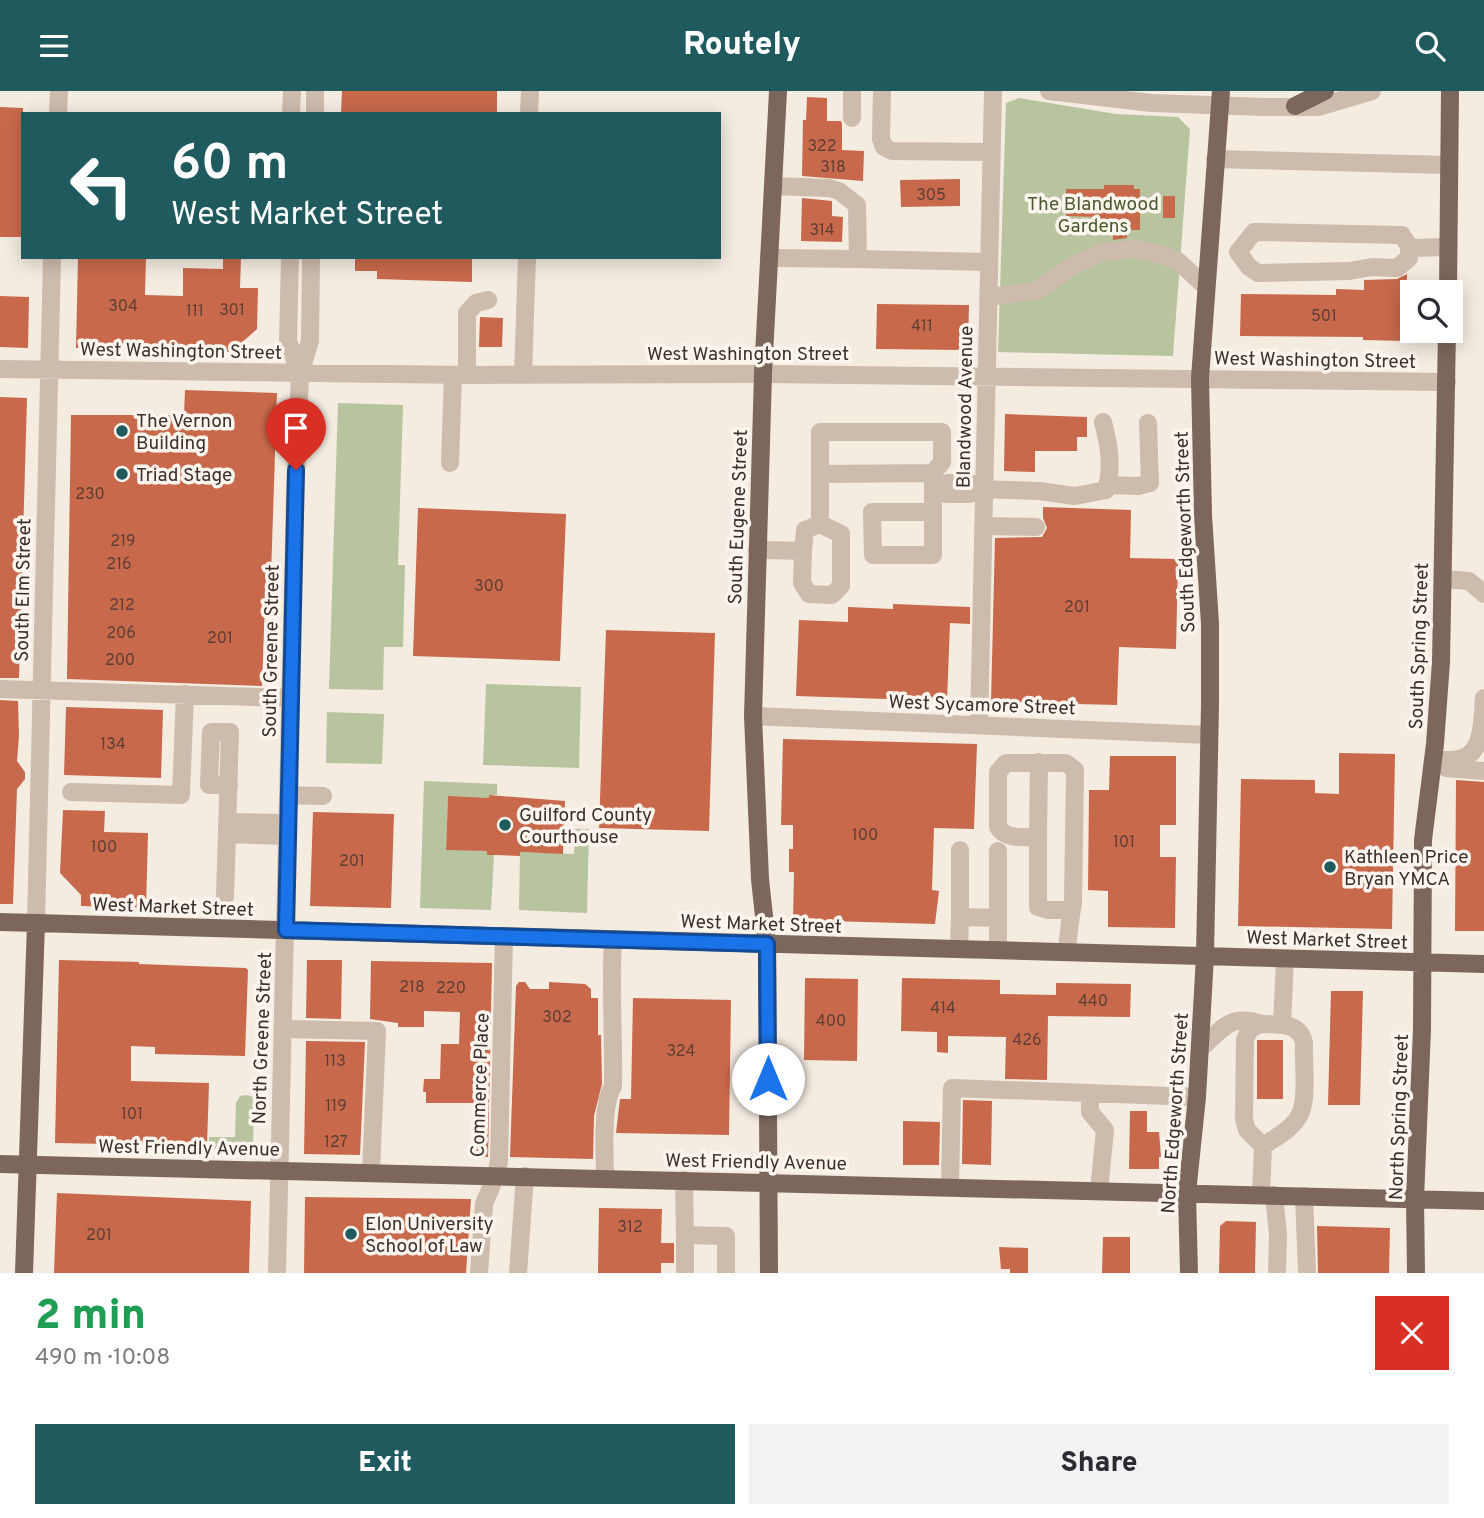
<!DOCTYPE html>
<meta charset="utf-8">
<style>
:root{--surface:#fff;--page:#f2f2f3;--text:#2b2b33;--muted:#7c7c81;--accent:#1f5a5e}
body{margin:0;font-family:Overpass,sans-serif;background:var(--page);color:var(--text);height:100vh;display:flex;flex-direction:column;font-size:26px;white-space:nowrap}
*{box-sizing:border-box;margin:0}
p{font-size:23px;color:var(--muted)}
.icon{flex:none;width:38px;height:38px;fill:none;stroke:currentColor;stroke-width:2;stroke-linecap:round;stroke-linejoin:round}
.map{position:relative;height:1182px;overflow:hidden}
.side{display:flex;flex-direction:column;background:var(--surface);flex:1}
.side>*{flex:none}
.hud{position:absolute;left:21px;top:21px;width:700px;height:147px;border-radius:0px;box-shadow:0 4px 18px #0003;background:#1f5a5e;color:#fff;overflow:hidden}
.fabs{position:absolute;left:1400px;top:189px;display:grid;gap:14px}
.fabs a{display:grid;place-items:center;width:63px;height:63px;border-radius:0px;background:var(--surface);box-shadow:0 4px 18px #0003;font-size:35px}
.pin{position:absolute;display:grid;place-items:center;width:60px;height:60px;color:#fff;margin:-72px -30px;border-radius:50% 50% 50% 0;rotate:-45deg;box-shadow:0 0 7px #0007}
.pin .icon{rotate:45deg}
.me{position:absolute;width:77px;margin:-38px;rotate:0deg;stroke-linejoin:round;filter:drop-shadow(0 0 5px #0008)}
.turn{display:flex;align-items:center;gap:24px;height:147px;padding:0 35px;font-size:32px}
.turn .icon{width:91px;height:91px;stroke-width:2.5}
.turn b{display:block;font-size:49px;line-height:60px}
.round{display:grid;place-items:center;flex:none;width:74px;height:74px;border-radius:0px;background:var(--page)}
.headline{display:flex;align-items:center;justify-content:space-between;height:119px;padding:0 35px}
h1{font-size:42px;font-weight:800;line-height:52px;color:#1e9e55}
.button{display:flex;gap:14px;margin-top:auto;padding:14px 35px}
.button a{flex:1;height:80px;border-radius:0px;background:var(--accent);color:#fff;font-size:28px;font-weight:800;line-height:80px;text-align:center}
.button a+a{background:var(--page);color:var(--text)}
header{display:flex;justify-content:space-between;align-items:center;height:91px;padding:0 35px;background:var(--accent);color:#fff;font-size:32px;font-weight:800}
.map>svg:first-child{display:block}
.green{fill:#b8c4a0}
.building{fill:#c8694b}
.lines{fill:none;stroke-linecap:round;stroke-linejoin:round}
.minor{stroke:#cdbbac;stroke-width:18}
.major{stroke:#7d675c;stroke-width:18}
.route-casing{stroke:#114b97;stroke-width:18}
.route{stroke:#1a73e8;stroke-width:12}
.poi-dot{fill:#1f5a5e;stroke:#fbf5ee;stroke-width:2.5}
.labels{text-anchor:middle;stroke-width:7;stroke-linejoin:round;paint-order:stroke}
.number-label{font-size:16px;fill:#5e3e33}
.park-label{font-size:19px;fill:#4a5a2e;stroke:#fbf5ee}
.street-label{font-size:19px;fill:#3b302b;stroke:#fbf5ee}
.poi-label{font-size:19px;fill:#3b302b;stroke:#fbf5ee;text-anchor:start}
</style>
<header><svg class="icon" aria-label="menu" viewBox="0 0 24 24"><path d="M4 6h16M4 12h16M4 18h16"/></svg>Routely<svg class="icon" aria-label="search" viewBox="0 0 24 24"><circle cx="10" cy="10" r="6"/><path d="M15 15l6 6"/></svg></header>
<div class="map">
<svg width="1484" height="1182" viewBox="0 0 1484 1182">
<rect width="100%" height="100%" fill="#f4ebe1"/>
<!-- green -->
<path class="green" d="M1019,7L1116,23L1178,26L1190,38L1173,265L998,261L1006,12Z
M338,312L403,314L398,474H405L403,556H384L383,599L329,598Z
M486,593L581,596L579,677L483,674Z
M327,621L384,623L382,673L326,672Z
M424,690L497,693V704H489V707L448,706L446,758L487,760L494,764L491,819L420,817Z
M575,738H589L587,822L519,819L520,761L574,763Z
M246,1004L254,1006L253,1057L247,1060L209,1058V1046H235L236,1012L240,1005Z"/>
<!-- building -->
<path class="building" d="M342,0H497V23H341Z
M807,6L827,7V30H841L842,33V59L864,60L863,90L802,85L803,29H806Z
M0,16L23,17V146H0Z
M960,88V115L901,116L900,89Z
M1104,94H1134V98H1140V139H1127V147L1113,149V139H1099V126L1066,125V98H1104Z
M1163,105H1175V127H1163Z
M802,107L832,110V125L843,126L842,151L801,150Z
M78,166H146L145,204L183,205V177L223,178V166H241L240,197H258L257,238L239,254V261L76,257Z
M355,166H472V191L377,188V180H355Z
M1407,183L1406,250L1363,249V246L1240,245L1241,203L1336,204V198L1364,199V189L1397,188Z
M0,205L29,206L28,257L0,256Z
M877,213L969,214L968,253L962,259L876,258Z
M480,226L503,227L502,256H479Z
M185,299L277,302L271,484H266L262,595L67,588L71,324H184Z
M0,306L27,307L19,587H0Z
M1005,323L1087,326V346H1077V360H1035V381L1004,380Z
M1043,416L1131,419L1130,467L1178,468L1176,558L1119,556L1117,614L991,611L995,447L1042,446L1047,437L1043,427Z
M418,417L566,423L560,570L413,565Z
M893,513L970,516V533L950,532L947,610L796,605L799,529L848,531V516L893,518Z
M606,539L715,542L709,740L599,737Z
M0,609L18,610L19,645L17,670L25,681V688L17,698L13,813H0Z
M66,616L163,619L161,687L64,684Z
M783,648L977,653L974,738L934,737L932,799L939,800L935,833L793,829L794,781H789V758H793V734H781Z
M1339,662L1395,663L1392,838L1238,835L1241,688L1315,689V702L1339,703Z
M1110,665H1176V734H1160V766H1176L1175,837L1108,836V800L1088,799L1089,699H1109Z
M1456,689L1484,691V840H1455Z
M489,704L565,710L563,763L520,761V765L494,764H487V760L446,759L448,705L489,707Z
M63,719L105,720L104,741L148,742L146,817L81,815V804L60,782Z
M313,721L394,723L391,817L310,815Z
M59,869L139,871V873L246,877L248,879L245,965L155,963V956L131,955V990L209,992L207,1055L55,1052Z
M307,869H342L341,928L306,927Z
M371,870L492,872L488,1066H472L473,1012H426V1001H423L424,988H440L441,953H459L460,921L424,920V936H398V932L370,928Z
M805,887L858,888L857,970L804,969Z
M902,887L1000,889V903L1056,904V892L1131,893L1130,926L1048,925L1047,989L1005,988L1006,946L948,945V962L937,961V941L901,940Z
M519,891H525L530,898H549V891L585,893L591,898V907H598V944H601L602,993L594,1025L593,1068L510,1066L516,895Z
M1331,900H1363L1360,1014H1328Z
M633,907L731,909L729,1044L616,1042L620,1008H631Z
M1257,949H1283V1008H1257Z
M306,950L365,951L360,1064L304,1063Z
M963,1009L992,1010L991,1074L962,1073Z
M1130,1020H1147V1041H1159L1161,1066H1159V1078H1129Z
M903,1030L940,1031L939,1074H903Z
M57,1102L251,1110L249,1182H54Z
M305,1106L471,1108L466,1182H304Z
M599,1117L662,1118L661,1152H674V1172H661V1182H598Z
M1226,1130L1256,1131L1255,1182H1219L1220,1135Z
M1317,1135L1390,1137L1389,1182H1318Z
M1103,1146H1130V1182H1102Z
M999,1156L1028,1157V1182H1010V1178H1001Z"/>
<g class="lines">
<!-- minor -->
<path class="minor" d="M882,0L881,48L884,56L892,60L991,61
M1049,0L1152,12L1264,16H1318L1372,0
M58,23L59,0
M291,23L292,0
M315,23V0
M529,23L530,0
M852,27V0
M1215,68L1449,74
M1254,141L1402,144L1409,155V167L1397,177L1372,176L1349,180L1258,182L1249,176L1238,161Z
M1409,157L1448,156
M290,166L288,250L300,283
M769,167L858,168L857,114L839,100L829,97L773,95
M858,168L988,171
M988,206L1036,200L1074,174L1102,161L1135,158L1159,163L1178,170L1206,196
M0,278L467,284L763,283L1447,291
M467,284V222L476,212L488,209
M523,284L527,166
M450,372L453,284
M820,383L933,382
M1108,394L1138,395L1150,392L1148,332
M934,397H942L948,392H971L977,398L970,403H946L942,397
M977,398L1039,400L1075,405L1106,399C1113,376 1109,354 1103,331
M820,433V341H942V371L933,382V464H873L872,421H933
M983,435L1036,436
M757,459L803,460L802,492L809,503L832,504L841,495V443L820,433L805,439L803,460
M1443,488L1469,490L1484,503
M0,598L290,607
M753,625L1208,644
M979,634L993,0
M1433,669C1442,669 1454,670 1462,667C1484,661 1482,627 1484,607
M1446,677L1484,680
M71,701L181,704L185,603
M288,704L323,705
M228,731L288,732
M227,743L287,745
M1038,746L1039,671
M960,759V826
M225,806L230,641H211L209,694H229
M998,827V760
M36,832L52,166
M959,858L960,826L998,827V859
M1067,861C1068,844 1070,829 1073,812L1075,679L1066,672H1006L998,681V736C1006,749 1024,746 1038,746V816L1048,819H1072
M1262,933C1280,934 1300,931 1304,952C1303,971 1308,1007 1300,1023C1293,1038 1276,1046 1263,1055L1247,1039L1244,1028L1245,949C1248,939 1252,936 1262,933Z
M1282,934L1285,868
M283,938L377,940L371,1081
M1200,958C1223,938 1229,922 1262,933
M1090,1002V1021L1105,1039L1099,1100
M605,1087C605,1062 601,1015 613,995C614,946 610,897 613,848
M684,1089L685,1144L726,1145V1182
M950,1096L952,997L1197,1006
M1261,1104L1263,1055
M1274,1104L1278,1143L1277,1182
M1304,1105L1307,1182
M685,1144V1182
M277,1182L295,404L300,283L310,250L311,166
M479,1182L484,1113L496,1084L499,1070L504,845
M518,1182L525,1085"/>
<!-- major -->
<path class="major" d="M1295,15L1325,0
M1448,201L1450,0
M0,831L1484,873
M0,1073L1484,1110
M24,1182L36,832
M769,1182L767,853L760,788L753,625L763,283L778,0
M1189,1182L1187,1102L1197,1006L1205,865L1210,614V533L1203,424L1200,287L1221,0
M1416,1182L1415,1108L1422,938L1423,749L1435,653L1441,571L1447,240"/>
</g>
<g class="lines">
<!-- route casing -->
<g class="route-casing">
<path id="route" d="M296,379L286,839L767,853L768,988"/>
</g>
<!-- route -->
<use href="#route" class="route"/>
</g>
<!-- markers -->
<g class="poi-dot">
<circle cx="122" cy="340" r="7"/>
<circle cx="122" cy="383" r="7"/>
<circle cx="505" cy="734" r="7"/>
<circle cx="1330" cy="776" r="7"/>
<circle cx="351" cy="1143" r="7"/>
</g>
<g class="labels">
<!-- number labels -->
<g class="number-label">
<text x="822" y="60">322</text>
<text x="833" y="81">318</text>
<text x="931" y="109">305</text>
<text x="822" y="144">314</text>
<text x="123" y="220">304</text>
<text x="232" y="224">301</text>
<text x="195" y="225">111</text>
<text x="1324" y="230">501</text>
<text x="922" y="240">411</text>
<text x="90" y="408">230</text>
<text x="123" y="455">219</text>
<text x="119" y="478">216</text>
<text x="489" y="500">300</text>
<text x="122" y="519">212</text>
<text x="1077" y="521">201</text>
<text x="121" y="547">206</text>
<text x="220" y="552">201</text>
<text x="120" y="574">200</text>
<text x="113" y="658">134</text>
<text x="865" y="749">100</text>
<text x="1124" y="756">101</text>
<text x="104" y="761">100</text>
<text x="352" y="775">201</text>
<text x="412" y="901">218</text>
<text x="451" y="902">220</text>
<text x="1093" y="915">440</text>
<text x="943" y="922">414</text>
<text x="557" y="931">302</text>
<text x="831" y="935">400</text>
<text x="1027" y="954">426</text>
<text x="681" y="965">324</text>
<text x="335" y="975">113</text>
<text x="336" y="1020">119</text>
<text x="132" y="1028">101</text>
<text x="336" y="1056">127</text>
<text x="630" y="1141">312</text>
<text x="99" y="1149">201</text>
</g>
<!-- park labels -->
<g class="park-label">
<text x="1093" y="119">The Blandwood<tspan x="1093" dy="22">Gardens</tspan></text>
</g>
<!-- street labels -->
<g class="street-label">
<text transform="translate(181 259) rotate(1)" y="7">West Washington Street</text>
<text x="748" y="269">West Washington Street</text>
<text transform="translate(1315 268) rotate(1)" y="7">West Washington Street</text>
<text transform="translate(964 316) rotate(-89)" y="7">Blandwood Avenue</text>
<text transform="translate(737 426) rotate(-88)" y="7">South Eugene Street</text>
<text transform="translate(1184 441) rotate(-92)" y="7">South Edgeworth Street</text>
<text transform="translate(22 499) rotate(-89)" y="7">South Elm Street</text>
<text transform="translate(1418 555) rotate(-88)" y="7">South Spring Street</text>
<text transform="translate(270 560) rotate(-89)" y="7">South Greene Street</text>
<text transform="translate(982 613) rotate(2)" y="7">West Sycamore Street</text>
<text transform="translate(173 815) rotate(2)" y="7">West Market Street</text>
<text transform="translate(761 832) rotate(2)" y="7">West Market Street</text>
<text transform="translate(1327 848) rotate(2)" y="7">West Market Street</text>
<text transform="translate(261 947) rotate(-88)" y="7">North Greene Street</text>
<text transform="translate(479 994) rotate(-88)" y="7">Commerce Place</text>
<text transform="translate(1174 1022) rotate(-86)" y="7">North Edgeworth Street</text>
<text transform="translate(1398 1026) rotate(-88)" y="7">North Spring Street</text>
<text transform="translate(189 1056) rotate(1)" y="7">West Friendly Avenue</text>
<text transform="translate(756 1070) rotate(1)" y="7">West Friendly Avenue</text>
</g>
<!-- poi labels -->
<g class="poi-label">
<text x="136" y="336">The Vernon<tspan x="136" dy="22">Building</tspan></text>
<text x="136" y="390">Triad Stage</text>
<text x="519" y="730">Guilford County<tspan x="519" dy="22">Courthouse</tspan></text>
<text x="1344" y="772">Kathleen Price<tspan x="1344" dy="22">Bryan YMCA</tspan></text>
<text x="365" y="1139">Elon University<tspan x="365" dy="22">School of Law</tspan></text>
</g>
</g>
</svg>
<div class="fabs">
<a><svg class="icon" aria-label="search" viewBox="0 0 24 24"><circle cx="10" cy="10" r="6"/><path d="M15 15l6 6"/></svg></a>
</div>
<div class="pin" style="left:296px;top:379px;background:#d93025"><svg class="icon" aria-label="arrive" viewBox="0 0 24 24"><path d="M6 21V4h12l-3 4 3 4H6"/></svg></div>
<svg class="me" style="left:768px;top:988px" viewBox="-20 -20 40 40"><circle r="19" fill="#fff"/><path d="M0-13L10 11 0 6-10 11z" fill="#1a73e8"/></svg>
<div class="hud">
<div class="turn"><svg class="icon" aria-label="left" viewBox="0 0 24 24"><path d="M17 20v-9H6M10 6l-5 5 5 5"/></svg><div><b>60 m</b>West Market Street</div></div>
</div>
</div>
<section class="side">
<div class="headline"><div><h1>2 min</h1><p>490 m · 10:08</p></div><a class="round" style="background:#d93025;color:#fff"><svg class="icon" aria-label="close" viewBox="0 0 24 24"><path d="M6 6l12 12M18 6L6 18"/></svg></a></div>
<div class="button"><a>Exit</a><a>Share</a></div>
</section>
